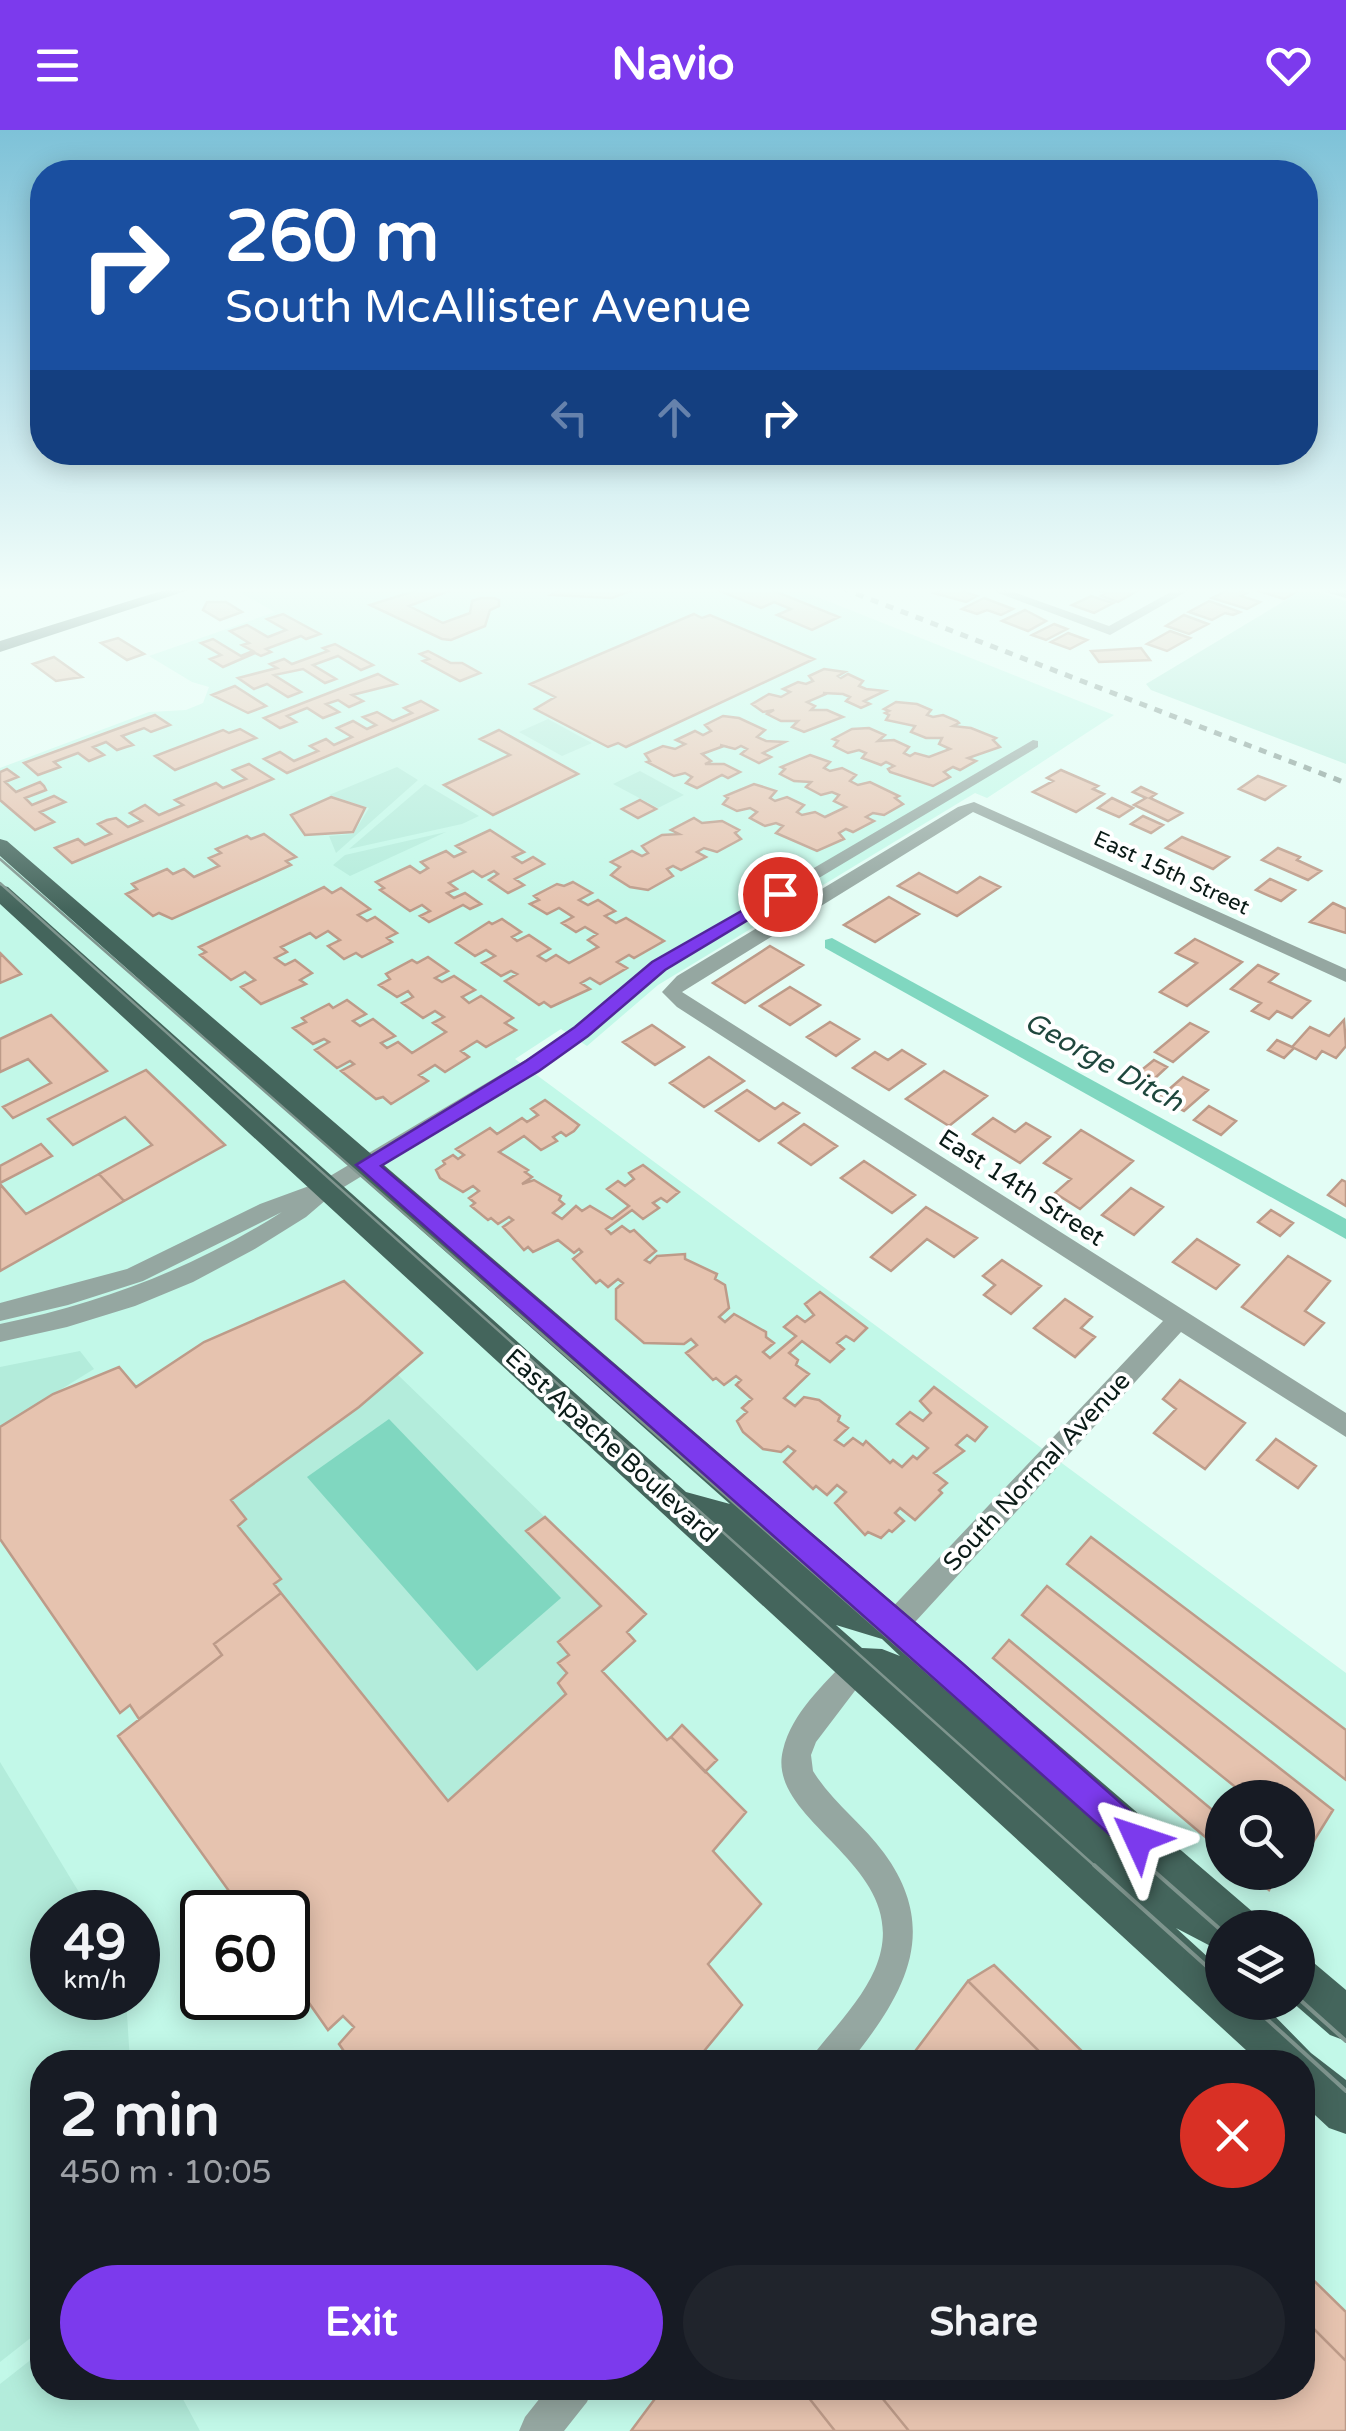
<!DOCTYPE html>
<meta charset="utf-8">
<style>
:root{--surface:#171b24;--page:#20242c;--text:#f1f3f6;--muted:#9ea1a6;--accent:#7c3aed}
body{margin:0;font-family:"Varela Round",sans-serif;background:var(--page);color:var(--text);height:100vh;display:flex;flex-direction:column;font-size:38px;white-space:nowrap}
*{box-sizing:border-box;margin:0}
p{font-size:32px;color:var(--muted)}
.icon{flex:none;width:55px;height:55px;fill:none;stroke:currentColor;stroke-width:2;stroke-linecap:round;stroke-linejoin:round}
.map{position:relative;flex:1;overflow:hidden}
.details{position:absolute;left:30px;top:1920px;width:1285px;height:350px;display:flex;flex-direction:column;background:var(--surface);border-radius:40px;box-shadow:0 5px 25px #0003}
.details>*{flex:none}
.hud{position:absolute;left:30px;top:30px;width:1288px;height:305px;border-radius:40px;box-shadow:0 5px 25px #0003;background:#1a4fa0;color:#fff;overflow:hidden}
.buttons{position:absolute;left:1205px;top:1650px;display:grid;gap:20px}
.buttons a{display:grid;place-items:center;width:110px;height:110px;border-radius:50%;background:var(--surface);box-shadow:0 5px 25px #0003;font-size:50px}
.speed{position:absolute;left:30px;top:1760px;display:flex;gap:20px;font-size:50px;font-weight:700;text-align:center}
.speed>*{display:grid;place-content:center;width:130px;height:130px;border-radius:50%;background:var(--surface);box-shadow:0 5px 25px #0003;line-height:1}
.speed small{font-size:25px;font-weight:400}
.speed .limit{border:5px solid #111;border-radius:15px;background:#fff;color:#111}
.pin{position:absolute;display:grid;place-items:center;width:85px;height:85px;color:#fff;margin:-42px;border:5px solid #fff;border-radius:50%;box-shadow:0 2px 10px #0007}
.me{position:absolute;width:110px;margin:-55px;rotate:312deg;stroke-linejoin:round;filter:drop-shadow(0 0 8px #0008)}
.turn{display:flex;align-items:center;gap:35px;height:210px;padding:0 30px;font-size:45px}
.turn .icon{width:130px;height:130px;stroke-width:2.5}
.turn b{display:block;font-size:70px;line-height:85px}
.lanes{display:flex;align-items:center;height:95px;padding:0 30px;background:#0003;justify-content:center;gap:50px;direction:ltr}
.lanes .off{opacity:.35}
.round{display:grid;place-items:center;flex:none;width:105px;height:105px;border-radius:52px;background:var(--page)}
.head{display:flex;align-items:center;justify-content:space-between;height:170px;padding:0 30px}
h1{font-size:60px;font-weight:700;line-height:75px}
.primary-button{display:flex;gap:20px;margin-top:auto;padding:20px 30px}
.primary-button a{flex:1;height:115px;border-radius:60px;background:var(--accent);color:#fff;font-size:40px;font-weight:700;line-height:115px;text-align:center}
.primary-button a+a{background:var(--page);color:var(--text)}
header{display:flex;justify-content:space-between;align-items:center;height:130px;padding:0 30px;background:var(--accent);color:#fff;font-size:45px;font-weight:700}
.map>svg:first-child{display:block}
.built{fill:#c2f8e8;fill-rule:evenodd}
.green{fill:#b3ecdb}
.water{fill:#80d7c0}
.lines{fill:none;stroke-linecap:round;stroke-linejoin:round}
.canal{fill:#80d7c0;fill-rule:evenodd}
.building{fill:#e6c3af;stroke:#bd9b89;stroke-width:2.5}
.minor{fill:#95a7a1;fill-rule:evenodd}
.major{fill:#44655c;fill-rule:evenodd}
.tram-far1{stroke:#7f958e;stroke-width:2.5}
.tram{stroke:#7f958e;stroke-width:4}
.rail{stroke:#7f958e;stroke-width:5;stroke-dasharray:8 8;stroke-linecap:butt}
.route{fill:#7c3aed;stroke:#51269a;stroke-width:2.5}
.labels{text-anchor:middle;stroke-width:8;stroke-linejoin:round;paint-order:stroke}
.far-street-label{font-size:22px;fill:#0a1b17;stroke:#fff}
.street-label{font-size:25px;fill:#0a1b17;stroke:#fff}
.water-label{font-size:28px;font-style:italic;fill:#1f473d;stroke:#fff}
</style>
<header><svg class="icon" aria-label="menu" viewBox="0 0 24 24"><path d="M4 6h16M4 12h16M4 18h16"/></svg>Navio<svg class="icon" aria-label="heart" viewBox="0 0 24 24"><path d="M12 20l-8-8c-3-5 5-10 8-4 3-6 11-1 8 4z"/></svg></header>
<div class="map">
<svg width="1346" height="2301" viewBox="0 0 1346 2301">
<rect width="100%" height="100%" fill="#e3fdf5"/>
<!-- built -->
<path class="built" d="M232,458H795L1114,585L987,668L975,663L658,855L587,916L561,899L515,929L1346,1543V2301H0V638L149,582L186,580L203,573L209,557L192,552L149,526L275,482ZM1222,1668H1298V1742H1222ZM52,1782H138V1868H52ZM202,1782H288V1868H202ZM1222,1798H1298V1872H1222ZM42,1932H1302V2258H42Z"/>
<!-- green -->
<path class="green" d="M1306,458L1346,471V634L1151,560L1146,554Z
M548,589L592,613L562,626L519,602Z
M397,637L418,650L336,723L329,706L353,704L369,678L329,665Z
M640,641L684,665L658,678L613,654Z
M425,654L479,686L462,694L349,719Z
M446,702L350,746L333,735L345,725Z
M80,1221L94,1239L0,1297V1237Z
M397,1244L545,1387L527,1402L601,1476L558,1512L569,1525L559,1533L567,1543L559,1553L566,1564L448,1671L274,1454L281,1448L238,1396L246,1389L231,1370L359,1277Z
M0,1632L91,1782H52V1868H126L130,1932H42V2199L0,2232Z
M42,2221V2258H177L200,2301H0V2254Z"/>
<!-- water -->
<path class="water" d="M389,1289L561,1468L477,1541L307,1347Z"/>
<g class="lines">
<!-- canal -->
<path class="canal" d="M832,808L1346,1089V1109L825,818V810Z"/>
</g>
<!-- building -->
<path class="building" d="M424,458H457L409,476L443,493L470,483L472,471L481,468H494L499,470V476L490,480L485,496L451,510L442,509L370,475Z
M605,458H638L612,468L551,465L561,459Z
M713,458H767L839,487L812,500L777,485L791,479L774,472L761,478Z
M946,458H955L977,466L966,472L934,463Z
M1107,458H1127L1137,461L1118,472L1101,466L1106,463L1101,461Z
M1232,458L1247,463L1241,466L1260,472L1247,479L1212,468Z
M1249,458H1288L1298,461L1284,469Z
M1091,466L1113,473L1094,483L1072,475Z
M984,468L1013,479L1001,485L987,480L977,484L962,479Z
M1209,471L1240,482L1233,485L1225,483L1212,490L1189,482Z
M207,472H226L242,482L220,490L203,480Z
M1025,480L1046,491L1028,501L1002,491Z
M283,484L320,504L306,509L301,506L266,519L271,522L261,526L255,523L223,537L210,529L221,525L201,513L213,509L241,526L253,521L242,515L249,513L230,501L247,495L268,507L286,500L267,489Z
M694,484L702,488L710,485L814,529L626,617L618,613L608,617L535,579L555,567L530,554Z
M1184,485L1208,494L1189,504L1166,496Z
M1054,494L1067,499L1046,510L1032,505Z
M1170,501L1190,508L1167,521L1147,514Z
M1068,503L1087,510L1070,519L1051,512Z
M118,508L144,524L127,530L101,513Z
M335,514L373,535L361,540L338,526L313,535L336,549L325,553L303,539L274,545L301,562L288,567L267,554L254,559L238,548L277,538L270,534L284,529L292,534L328,521L323,518Z
M1141,518L1150,530L1099,532L1091,521Z
M428,521L451,533H462L480,543L460,551L423,531L429,529L420,524Z
M54,527L82,547L56,551L33,534Z
M824,539L845,542L838,546L841,548L848,544L863,551L859,556L866,559L885,561L864,571L870,574L861,578L846,571L850,567L843,564L823,563L826,564L807,572L815,576L811,580H827L843,587L804,602L792,597L798,591H781L767,584L774,580L763,582L752,574L769,564L781,567L790,562L783,559L798,552L806,554L813,551L809,546Z
M378,544L396,554L352,565L363,571L349,577L338,570L326,574L339,582L323,588L307,578L287,586L296,592L280,598L264,588Z
M235,556L266,576L248,583L212,565Z
M421,571L437,580L287,643L264,629L280,622L294,631L318,621L310,616L326,609L334,615L352,607L337,598L353,591L367,599L376,595L363,587L377,582L393,591L412,583L404,578Z
M896,572L917,574L931,580L927,585L933,587L943,585L957,591L959,593L953,596L971,598L996,608L993,610L1000,617L968,628L976,631L960,640L953,637L944,642L950,647L933,656L890,642L888,639L894,636L886,632L881,635L862,628L866,623L859,620L848,623L834,616L838,611L833,609L852,599L869,598L885,605L878,611L894,610L909,617L904,623L910,626L915,623L929,627L950,619L939,614L942,608H926L911,602L915,596L886,590L889,585L885,583L889,581L884,579Z
M155,585L170,595L151,602L144,598L122,606L133,615L126,617L117,620L106,612L93,617L104,625L89,631L78,623L54,632L60,637L38,645L24,633Z
M723,586L739,588L765,600L757,607L766,611L785,612L763,623L771,627L759,633L741,624L747,619L741,616L735,619L720,615L724,616L702,624L711,631L705,634H724L740,642L728,648L722,645L697,658L686,653L692,647L685,643L674,646L647,632L650,631L645,624L663,616L675,619L685,614L676,610L695,601L703,605L711,601L705,595Z
M240,599L256,608L175,640L155,626L223,600L229,603Z
M499,600L578,644L493,685L444,655L510,625L480,609Z
M810,625L830,632L824,638L830,641L842,638L856,645L850,651L858,655L870,652L899,666L895,668L903,674L884,685L873,683L866,687L874,691L853,702L846,699L839,703L844,709L817,721L776,703L783,696L776,693L765,696L750,688L757,682L750,678L737,681L723,674L728,668L725,666L754,654L776,661L770,668L775,671L787,667L804,675L797,682L802,685L815,682L825,687L846,677L834,671L839,665L832,662L821,665L806,657L811,652L794,651L780,644L785,639L781,637Z
M249,634L273,649L72,733L55,718L78,709L85,715L111,704L98,694L107,690L116,688L128,697L142,691L130,683L145,675L159,685L183,675L175,670L216,653L223,658L246,649L233,640Z
M7,639L18,647L5,652L16,662L40,652L44,656L46,660L25,668L32,675L54,666L65,672L40,682L54,692L35,700L0,670V642Z
M1061,640L1098,656L1093,659L1104,664L1076,682L1033,662L1053,651L1047,648Z
M1258,646L1285,656L1265,670L1239,659Z
M1141,657L1156,664L1150,668L1182,683L1168,691L1134,675L1146,668L1133,662Z
M331,667L365,678L353,702L305,705L291,685Z
M1112,668L1133,678L1119,687L1098,678Z
M640,670L656,679L638,688L622,679Z
M1143,686L1163,695L1151,703L1131,694Z
M694,688L702,693L722,691L739,700L735,703L741,709L717,722L704,718L697,722L706,727L681,740L673,736L667,739L673,746L648,760L630,757L611,745L620,737L611,732L632,721L642,726L648,723L642,716L662,705L679,704L671,700Z
M490,700L524,722L513,727L522,733L533,727L544,734L515,749L524,755L508,763L489,750L498,744L494,741L482,747L473,741L449,753L457,759L447,763L454,768L465,763L481,774L470,779L463,775L429,792L420,786L430,781L422,775L410,781L380,760L384,758L376,752L410,736L420,743L428,738L421,732L446,721L454,727L465,722L456,716Z
M264,704L296,727L286,731L291,735L172,789L159,783L153,786L126,764L137,759L132,754L167,739L173,744L184,739L194,747L219,736L209,728L221,723L216,719L247,706L251,709Z
M1182,707L1229,727L1213,739L1166,718Z
M1278,718L1300,727L1297,730L1321,741L1308,750L1262,730Z
M919,743L957,763L980,747L1000,757L957,786L898,756Z
M1270,749L1295,760L1281,771L1256,760Z
M573,752L592,763L579,770L588,775L598,770L615,781L605,786L616,793L626,788L664,811L634,828L629,825L617,832L627,838L600,854L590,848L581,853L590,859L551,877L544,872L539,875L505,851L517,844L511,841L501,846L482,833L495,826L486,820L475,826L456,813L489,792L492,794L502,789L521,802L512,807L517,811L529,805L550,819L538,826L546,831L556,825L569,833L598,817L588,810L597,804L585,797L576,802L562,793L573,787L559,778L547,784L530,774L539,770L534,766L557,754L564,756Z
M324,757L332,763L341,758L370,779L358,785L367,791L375,787L397,803L387,808L392,812L362,827L356,823L344,829L328,816L340,810L328,801L316,808L310,803L281,817L287,822L275,828L285,835L295,830L312,843L300,850L306,854L261,874L241,857L255,850L245,842L231,850L200,825L206,822L199,817Z
M889,767L919,784L875,812L844,795Z
M1333,773L1346,779V803L1310,792Z
M1195,809L1242,832L1187,876L1160,862L1197,833L1176,823Z
M770,816L803,835L745,873L713,853Z
M0,823L21,844L0,853Z
M428,827L448,841L435,848L442,852L454,846L475,860L462,867L469,873L481,866L513,888L505,893L516,900L486,917L477,911L461,921L469,927L445,942L435,935L419,945L428,951L391,974L383,967L376,969L341,941L354,934L350,931L337,938L315,920L329,912L324,909L313,914L293,898L306,892L302,888L329,874L333,878L347,870L366,884L353,891L360,896L373,889L395,906L381,913L387,918L398,912L412,923L446,902L433,893L444,887L435,881L423,888L402,873L413,867L408,861L397,867L379,855L390,849L386,844L412,830L417,833Z
M1258,835L1278,844L1269,852L1310,871L1292,888L1277,881L1269,889L1252,881L1261,873L1231,859Z
M790,857L820,875L790,895L760,876Z
M51,885L107,941L13,988L3,977L51,953L28,929L0,942V909Z
M1344,890L1346,916L1336,928L1322,921L1316,929L1294,918L1284,928L1268,920L1277,910L1292,917L1310,897L1329,906Z
M830,892L859,909L836,926L807,907Z
M1190,893L1208,902L1173,932L1155,922Z
M652,895L684,917L655,935L623,912Z
M902,920L925,934L889,960L853,938L875,922L888,930Z
M709,927L744,951L704,977L670,953Z
M1154,930L1167,937L1153,950L1139,942Z
M146,940L225,1015L124,1071L99,1044L152,1015L125,987L73,1015L48,989Z
M944,941L987,966L949,996L906,969Z
M1183,947L1208,960L1184,981L1159,968Z
M747,960L775,979L783,973L799,983L759,1011L716,981Z
M545,970L579,995L574,1001L566,1006L561,1002L553,1007L557,1011L541,1020L524,1006L499,1022L528,1040L525,1042L532,1047L522,1054L534,1050L561,1066L559,1070L564,1074L553,1083L562,1089L576,1076L582,1081L590,1076L612,1089L629,1076L607,1059L618,1051L625,1056L634,1049L629,1043L643,1035L679,1062L667,1072L661,1068L653,1073L659,1078L643,1089L632,1080L606,1099L611,1104L622,1096L630,1102L634,1100L656,1121L645,1130L650,1133L657,1126L685,1124V1129L717,1144L715,1149L725,1155L729,1178L719,1187L725,1192L734,1184L766,1202V1207L774,1213L763,1222L770,1228L796,1206L784,1197L797,1186L805,1192L814,1185L805,1174L820,1162L867,1198L854,1211L846,1206L837,1213L844,1219L830,1232L802,1211L789,1223L798,1230L796,1235L809,1244L784,1268L795,1276L804,1267L819,1270L840,1286L838,1291L848,1298L835,1310L844,1316L853,1308L863,1315L866,1311L890,1333L893,1330L902,1337L913,1326L917,1329L928,1318L897,1294L910,1282L923,1291L931,1283L920,1271L934,1257L987,1297L975,1311L967,1305L956,1315L964,1321L934,1343L947,1353L939,1360L942,1363L915,1390L900,1378L895,1383L904,1391L892,1402L889,1400L881,1408L868,1402L865,1405L835,1373L846,1362L837,1355L827,1365L816,1356L813,1359L784,1332L795,1321L788,1316L781,1322L763,1319L743,1302L737,1291L747,1282L742,1278L752,1269L736,1255L741,1250L736,1246L724,1255L716,1248L713,1250L686,1223L697,1215L691,1209L684,1214L644,1213L616,1189V1159L623,1153L618,1149L608,1157L600,1150L596,1153L573,1129L582,1122L579,1119L574,1123L558,1110L533,1122L528,1117L524,1120L503,1097L513,1090L509,1087L498,1094L491,1088L488,1090L471,1076L475,1073L469,1068L479,1061L473,1056L463,1062L440,1048L436,1040L445,1034L443,1031L453,1025L458,1029L464,1025L456,1019L490,998L497,1004L522,988L527,992L538,985L531,979Z
M1209,976L1236,991L1221,1005L1194,990Z
M993,988L1015,1002L1026,993L1050,1007L1020,1033L973,1004Z
M804,994L837,1016L811,1035L779,1013Z
M1081,1000L1133,1031L1080,1079L1055,1063L1071,1049L1044,1033Z
M41,1014L52,1026L0,1053V1036Z
M864,1031L915,1065L892,1083L841,1048Z
M99,1044L124,1071L0,1141V1054L26,1084Z
M1342,1050L1346,1052V1076L1328,1065Z
M1131,1058L1163,1077L1134,1105L1102,1085Z
M926,1077L977,1108L954,1127L927,1109L891,1141L871,1127Z
M1271,1080L1293,1093L1280,1106L1258,1092Z
M1197,1109L1239,1135L1216,1159L1173,1132Z
M1288,1126L1330,1151L1305,1181L1324,1193L1304,1215L1242,1177Z
M1002,1130L1041,1156L1011,1184L984,1165L995,1155L983,1146Z
M344,1151L422,1223L359,1277L231,1370L246,1389L238,1396L281,1449L274,1454L281,1463L214,1514L222,1525L139,1589L130,1575L120,1583L0,1409V1297L53,1264L119,1237L136,1257L204,1212Z
M1065,1169L1092,1187L1081,1198L1095,1207L1075,1227L1034,1198Z
M1180,1250L1245,1293L1205,1339L1154,1303L1176,1279L1163,1269Z
M1276,1309L1316,1336L1298,1358L1257,1330Z
M545,1387L646,1484L627,1502L635,1511L602,1541L667,1610L671,1607L746,1682L713,1721L761,1774L708,1834L742,1875L695,1932H347L350,1930L339,1914L354,1897L343,1886L328,1900L288,1843V1782H244L118,1606L222,1525L214,1514L281,1463L448,1671L566,1564L558,1553L567,1543L558,1533L569,1525L558,1512L601,1476L526,1401Z
M1091,1407L1346,1600V1650L1067,1434Z
M1047,1456L1333,1680L1310,1717L1298,1707V1668H1249L1022,1485Z
M1009,1510L1222,1688V1721L993,1528Z
M682,1595L717,1630L705,1642L671,1607Z
M1248,1742H1280L1269,1760Z
M994,1835L1093,1932H907L968,1851Z
M968,1851L1050,1932H907Z
M1302,2139L1346,2182V2301H631L663,2258H1302Z
M1302,2187L1346,2231V2301H909L874,2258H1302Z
M663,2258H801L835,2301H631Z"/>
<g class="lines">
<!-- minor -->
<path class="minor" d="M985,458H1002L1109,496L1178,458H1193L1110,505Z
M1319,458L1346,460V468L1321,461Z
M1033,610L1038,611V617L665,840L571,919L334,1063L306,1087L253,1120L193,1152L135,1176L67,1197L0,1212V1194C102,1173 194,1138 282,1082L143,1151L68,1175L0,1191V1173L127,1139L260,1074L320,1052L557,911L653,832Z
M974,672L1346,839V852L973,682L682,862L1346,1283V1307L1181,1202L905,1503L895,1507L885,1503L881,1494L885,1485L1163,1191L677,877L662,862L677,846L958,677Z
M859,1523L869,1527L873,1537L816,1612L811,1625L813,1641C832,1672 863,1694 884,1723C942,1802 903,1866 850,1932H812L817,1920C837,1895 862,1869 875,1839C919,1736 764,1694 783,1620C792,1582 824,1555 849,1527Z
M548,2258H593L587,2272L564,2301H519L525,2287Z"/>
<!-- major -->
<path class="major" d="M171,458H195L0,522V511Z
M0,709L7,711L1254,1783L1260,1798H1222V1822L1176,1798L1222,1840V1872H1261L1311,1923L1346,1950V2004L1329,1998L1302,1973V1932H1259L0,774V755L8,757L686,1362L730,1374L0,726ZM836,1495L882,1509L900,1526L882,1519L862,1518Z
M1298,1827L1314,1833L1346,1860V1911L1330,1905L1292,1872H1298Z"/>
<!-- tram-far1 -->
<path class="tram-far1" d="M0,729L1150,1738
M0,753L1097,1738"/>
<!-- tram -->
<path class="tram" d="M1094,1735L1222,1850
M1147,1735L1222,1801
M1298,1868L1346,1911
M1248,1872L1346,1961"/>
<!-- rail -->
<path class="rail" d="M841,458L1346,653"/>
</g>
<!-- sky -->
<linearGradient id="sky" x2="0" y2="1"><stop stop-color="#7ec2d8"/><stop offset="0.59" stop-color="#f2fefa"/><stop offset="1" stop-color="#f2fefa" stop-opacity="0"/></linearGradient>
<rect width="1346" height="780" fill="url(#sky)"/>
<!-- route -->
<path class="route" d="M780,759L789,764L786,767L665,840L588,906L539,941L381,1036L962,1533L1149,1698L1153,1709L1149,1720L1138,1724L1127,1720L356,1035L526,931L575,897L652,832Z"/>
<g class="labels">
<!-- far-street labels -->
<g class="far-street-label">
<text transform="translate(1172 742) rotate(25)" y="8">East 15th Street</text>
</g>
<!-- street labels -->
<g class="street-label">
<text transform="translate(1022 1057) rotate(33)" y="9">East 14th Street</text>
<text transform="translate(612 1315) rotate(42)" y="9">East Apache Boulevard</text>
<text transform="translate(1036 1341) rotate(-47)" y="9">South Normal Avenue</text>
</g>
<!-- water labels -->
<g class="water-label">
<text transform="translate(1104 931) rotate(29)" y="10">George Ditch</text>
</g>
</g>
</svg>
<div class="buttons">
<a><svg class="icon" aria-label="search" viewBox="0 0 24 24"><circle cx="10" cy="10" r="6"/><path d="M15 15l6 6"/></svg></a>
<a><svg class="icon" aria-label="layers" viewBox="0 0 24 24"><path d="M12 4l9 5-9 5-9-5zM3 14l9 5 9-5"/></svg></a>
</div>
<div class="speed"><div>49<small>km/h</small></div><div class="limit">60</div></div>
<div class="pin" style="left:780px;top:764px;background:#d93025"><svg class="icon" aria-label="arrive" viewBox="0 0 24 24"><path d="M6 21V4h12l-3 4 3 4H6"/></svg></div>
<svg class="me" style="left:1138px;top:1709px" viewBox="-20 -20 40 40"><path d="M0-17L14 15 0 8-14 15z" fill="#7c3aed" stroke="#fff" stroke-width="4"/></svg>
<div class="hud">
<div class="turn"><svg class="icon" aria-label="right" viewBox="0 0 24 24"><path d="M7 20v-9h11M14 6l5 5-5 5"/></svg><div><b>260 m</b>South McAllister Avenue</div></div>
<div class="lanes"><svg class="icon off" aria-label="left" viewBox="0 0 24 24"><path d="M17 20v-9H6M10 6l-5 5 5 5"/></svg><svg class="icon off" aria-label="ahead" viewBox="0 0 24 24"><path d="M12 20V5M6 11l6-6 6 6"/></svg><svg class="icon" aria-label="right" viewBox="0 0 24 24"><path d="M7 20v-9h11M14 6l5 5-5 5"/></svg></div>
</div>
<section class="details">
<div class="head"><div><h1>2 min</h1><p>450 m · 10:05</p></div><a class="round" style="background:#d93025;color:#fff"><svg class="icon" aria-label="close" viewBox="0 0 24 24"><path d="M6 6l12 12M18 6L6 18"/></svg></a></div>
<div class="primary-button"><a>Exit</a><a>Share</a></div>
</section>
</div>
